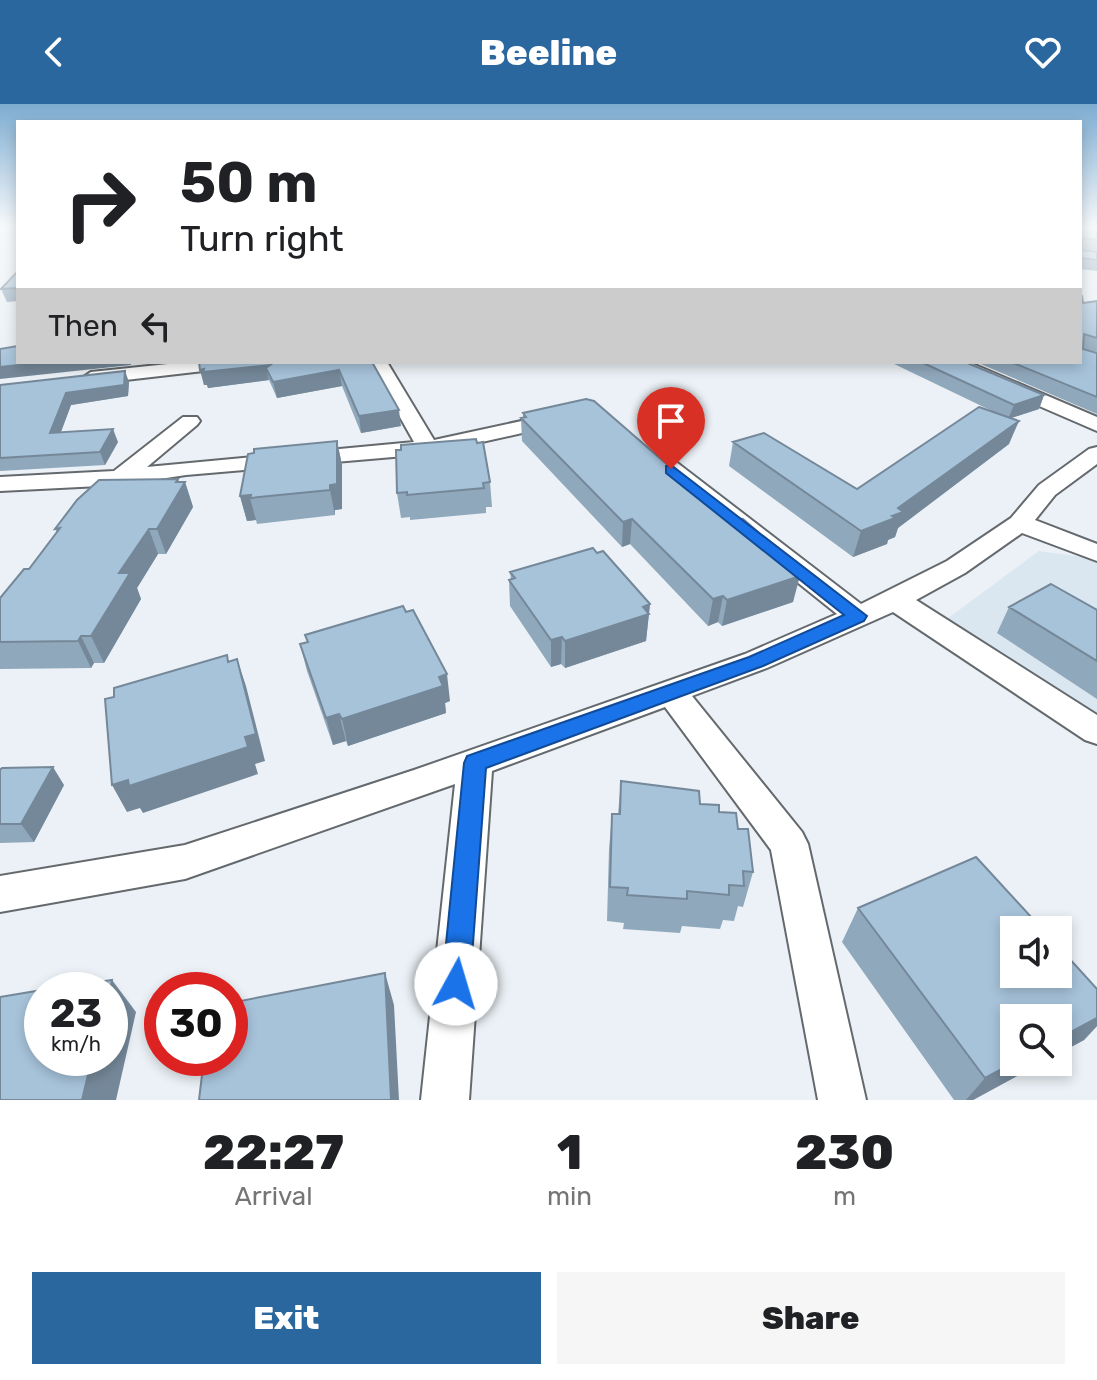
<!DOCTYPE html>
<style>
:root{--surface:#fff;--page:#f6f6f6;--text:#202124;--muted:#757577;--accent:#29679e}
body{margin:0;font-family:Rubik,sans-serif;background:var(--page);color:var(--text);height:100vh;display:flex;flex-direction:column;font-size:30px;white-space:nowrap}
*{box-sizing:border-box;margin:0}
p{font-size:26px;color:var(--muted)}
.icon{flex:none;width:44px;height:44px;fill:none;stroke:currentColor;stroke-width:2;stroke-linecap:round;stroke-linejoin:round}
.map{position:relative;height:996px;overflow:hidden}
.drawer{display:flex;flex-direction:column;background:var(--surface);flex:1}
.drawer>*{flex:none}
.top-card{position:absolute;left:16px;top:16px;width:1066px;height:244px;border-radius:0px;box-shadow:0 4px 12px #0003;background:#fff;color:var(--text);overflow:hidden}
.fabs{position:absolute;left:1000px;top:812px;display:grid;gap:16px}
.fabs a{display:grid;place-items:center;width:72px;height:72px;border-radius:0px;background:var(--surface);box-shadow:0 4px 12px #0003;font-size:40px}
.speed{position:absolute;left:24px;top:868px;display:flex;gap:16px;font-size:40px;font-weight:700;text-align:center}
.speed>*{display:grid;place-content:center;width:104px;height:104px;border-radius:50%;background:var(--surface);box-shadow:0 4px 12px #0003;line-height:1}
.speed small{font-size:20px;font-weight:400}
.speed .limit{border:12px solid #d22;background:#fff;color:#111}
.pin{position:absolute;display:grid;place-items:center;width:68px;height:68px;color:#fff;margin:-82px -34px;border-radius:50% 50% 50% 0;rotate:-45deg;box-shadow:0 0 8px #0007}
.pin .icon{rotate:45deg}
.me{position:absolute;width:88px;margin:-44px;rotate:6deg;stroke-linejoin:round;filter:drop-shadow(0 0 6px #0008)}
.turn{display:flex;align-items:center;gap:28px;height:168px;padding:0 32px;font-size:36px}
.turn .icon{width:104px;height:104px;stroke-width:2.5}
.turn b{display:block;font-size:56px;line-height:68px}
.then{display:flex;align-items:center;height:76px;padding:0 32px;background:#0003;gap:16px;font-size:30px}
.eta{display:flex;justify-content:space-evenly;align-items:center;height:136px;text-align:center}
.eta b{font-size:48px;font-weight:800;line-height:56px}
.action{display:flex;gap:16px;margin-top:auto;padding:16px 32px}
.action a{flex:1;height:92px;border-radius:0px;background:var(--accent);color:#fff;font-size:32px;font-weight:800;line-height:92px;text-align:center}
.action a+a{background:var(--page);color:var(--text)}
header{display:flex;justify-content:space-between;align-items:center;height:104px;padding:0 32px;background:var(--accent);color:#fff;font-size:36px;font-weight:800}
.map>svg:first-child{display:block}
.built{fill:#dae6f0}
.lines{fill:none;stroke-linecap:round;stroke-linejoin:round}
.minor-casing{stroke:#64696d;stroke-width:4}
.minor{fill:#fff;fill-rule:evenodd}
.wall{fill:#90a8bb}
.shaded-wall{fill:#758899}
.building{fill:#a7c3da;stroke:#758899;stroke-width:2}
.route{fill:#1a73e8;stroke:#114b97;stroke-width:2}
</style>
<header><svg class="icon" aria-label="back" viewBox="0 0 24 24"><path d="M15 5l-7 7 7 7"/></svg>Beeline<svg class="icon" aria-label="heart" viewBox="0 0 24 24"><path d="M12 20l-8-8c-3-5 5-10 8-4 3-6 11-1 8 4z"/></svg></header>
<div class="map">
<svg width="1097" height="996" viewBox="0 0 1097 996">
<rect width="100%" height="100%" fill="#ebf1f6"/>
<!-- built -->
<path class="built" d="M1039,447L1097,455V622L962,531L947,515Z"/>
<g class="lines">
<!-- minor casing -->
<g class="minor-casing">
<path id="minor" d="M187,258H247L238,263L91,280L82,274L91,268Z
M369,258H387L434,336L558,309L568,315L558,321L428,350L186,371L120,381L0,387V373L114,367L183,313H197L200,317L197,321L147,363L414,338Z
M944,258H968L1097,313V327L947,262Z
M1097,343V360L1055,391L1035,416L1097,440V457L1022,429L965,469L916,496L1097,611V640L1085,636L893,508L767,564L692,592L802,728L808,740L866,996H818L771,746L665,603L492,667L469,996H421L455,680L185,775L0,808V772L185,741L414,666L745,550L837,510L651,361L648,356L651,351H667L861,500L947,457L1011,414L1039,381L1089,345Z"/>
</g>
<!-- minor -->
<use href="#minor" class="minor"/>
</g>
<!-- wall -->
<path class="wall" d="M1080,122H1097V147L1082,145V146L1097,148V167L1080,165Z
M18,167V197L7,198L1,185Z
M1097,197V248L1083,245L1097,249V310L976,258H1080L1083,199Z
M199,258H372L401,322L361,329L342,282L277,294L269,276L208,284L207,281H204Z
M890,258H965L1044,291L1039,305L1011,314L1009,340L898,424L895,433L888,436L887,440L853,453L729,362L733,338L857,385L992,307Z
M129,278L128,292L71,301L61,328L118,338L105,361L0,367V280Z
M523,309L729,414L799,463L793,498L722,522L718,518L708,522L630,440L622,443L522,337L521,314H523Z
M337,337L342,361V405L335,406V411L257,420L256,416L247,417L240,392Z
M178,375L179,378H185L193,403L166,450H158L137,484L141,495L104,559H94L91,564L0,565V494L29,465L57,429L55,425Z
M490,378L492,403H486V409L410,416V413L401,414L397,389Z
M510,468L650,500L646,537L565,564L561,560L551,563L510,502L509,476L511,475Z
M1009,503L1097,506V595L997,529Z
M305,531L450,597L445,599L446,609L348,642L346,637L333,641L307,567L300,540L307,538Z
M0,666L64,681L34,738L0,739Z
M621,677L700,700L719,708L738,725L753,768L743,803L738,802L734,817L723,816L720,825L682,822L680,829L623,825L624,819L607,817L609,745L612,710H618Z
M976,753L1043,826H1014V870H1058V842L1097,885V922L1084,936L1058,950V914H1014V958H1043L973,996H954L842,838L858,804Z"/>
<!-- shaded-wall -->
<path class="shaded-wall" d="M45,258H131V261L0,275V263Z
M270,261L266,264L269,276L208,284L207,281H204L200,266Z
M339,266L342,282L277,294L273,278Z
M125,267L129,278L128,292L71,301L56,341L50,329L66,289Z
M1044,291L1039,305L1008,315L1014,301Z
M399,306L401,322L361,329L359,312Z
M1019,317L1009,340L898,424L895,433L888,436L887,440L853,453L861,427L898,404Z
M113,325L118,338L105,361L100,348Z
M337,337L342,361V405L335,406V411L330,386Z
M178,375L181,384L185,378L193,403L166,450L157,425Z
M251,391L250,394L256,416L247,417L240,392Z
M632,415L630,440L622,443L623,418Z
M149,425L158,450L137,484L141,495L104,559L91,532L119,469Z
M799,463L796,473L800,472L793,498L722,522L727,496Z
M723,492L718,518L708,522L713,495Z
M650,500L646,537L565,564V537Z
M81,532L94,559L91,564L78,537Z
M562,533L561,560L551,563V536Z
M237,555L246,582L265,657L255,660L258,670L143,709L140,704L127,708L112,681L245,633Z
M447,570L450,597L445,599L446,609L348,642L342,615Z
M339,610L346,637L333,641L326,614Z
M53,663L64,681L34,738L21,720Z
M385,869L394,901L399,996H391Z
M112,876L136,908L116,996H82L92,954H110V886Z
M1097,914V922L1084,936L1058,950V935Z
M1015,958H1043L973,996H966L985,974Z"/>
<!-- building -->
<path class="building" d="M1080,122H1097V136L1082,134V146L1097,148V156L1080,154Z
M18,167V184L1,185Z
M1080,191L1082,192L1083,199L1097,197V234L1084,230L1083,245L1097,249V293L1011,258H1080Z
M18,242V258H46L0,263V245Z
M199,258H372L399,306L359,312L339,266L273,278L266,264L270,261L203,268L204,265L200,266Z
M921,258H965L1044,291L1014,301Z
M125,267L124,281L66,289L50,329L113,325L100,348L0,354V281Z
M586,295L594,297L729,414L743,415L799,463L792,465L800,472L727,496L723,492L713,495L632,415L623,418L521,314L526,313L523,309Z
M979,303L1019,317L898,404L903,408L892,412L895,414L861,427L733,338L764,329L857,385Z
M476,335L477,339L483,338L490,378L483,379L484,384L407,391V388L397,389L396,346H401V341Z
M337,337V380L330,381V386L250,394L251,391L240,392L248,350L254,349V345Z
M178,375L176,378H185L157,425H149L119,469H130L91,532H81L78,537L0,538V494L24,465H29L60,424L55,425L77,396L99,376Z
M593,444L597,449L603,447L650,500L643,503L649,510L565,537L562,533L551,536L509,476L515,474L510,468Z
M1051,480L1097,506V557L1009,503Z
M403,502L406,508L413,506L447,570L439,573L443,582L342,615L339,610L326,614L300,540L308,538L305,531Z
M227,551L228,558L237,555L256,630L245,633L248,643L129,682L128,676L112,681L105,595L114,593V584Z
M53,663L21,720H0V666L2,664Z
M621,677L699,687L700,700L719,701V708L736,709L738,725H748L753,768L743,767L744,782L729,781V791L687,787V795L627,791L628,784L610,783L612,710H620Z
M976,753L1043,826H1014V870H1058V842L1097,885V914L1058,935V914H1014V958H1015L985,974L858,804Z
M385,869L391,996H199L204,954H230V899Z
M112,876L110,886H45Z
M42,886V954H92L82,996H0V893Z"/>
<!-- sky -->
<linearGradient id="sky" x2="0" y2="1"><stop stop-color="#7dacd1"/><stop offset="0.47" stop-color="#f6f9fb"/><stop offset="1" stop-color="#f6f9fb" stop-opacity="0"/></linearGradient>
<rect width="1097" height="261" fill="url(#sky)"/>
<!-- route -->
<path class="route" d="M671,361L867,512L864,517L763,562L486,664L470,880L466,890L456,895L446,890L442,880L464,659L467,652L749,553L844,511L666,369V362Z"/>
</svg>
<div class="fabs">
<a><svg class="icon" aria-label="sound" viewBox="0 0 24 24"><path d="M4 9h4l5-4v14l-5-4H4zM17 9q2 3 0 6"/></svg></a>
<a><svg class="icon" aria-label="search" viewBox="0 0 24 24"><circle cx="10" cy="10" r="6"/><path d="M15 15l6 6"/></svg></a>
</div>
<div class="speed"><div>23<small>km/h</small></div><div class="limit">30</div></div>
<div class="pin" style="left:671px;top:365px;background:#d93025"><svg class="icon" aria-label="arrive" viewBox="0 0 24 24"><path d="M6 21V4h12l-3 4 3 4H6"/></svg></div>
<svg class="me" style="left:456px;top:880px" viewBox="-20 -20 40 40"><circle r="19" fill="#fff"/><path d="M0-13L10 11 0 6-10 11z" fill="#1a73e8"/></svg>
<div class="top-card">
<div class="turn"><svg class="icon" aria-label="right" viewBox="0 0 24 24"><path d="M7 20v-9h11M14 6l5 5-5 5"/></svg><div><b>50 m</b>Turn right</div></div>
<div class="then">Then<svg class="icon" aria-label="left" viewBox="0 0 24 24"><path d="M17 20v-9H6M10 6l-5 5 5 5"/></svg></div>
</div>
</div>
<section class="drawer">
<div class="eta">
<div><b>22:27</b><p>Arrival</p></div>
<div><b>1</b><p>min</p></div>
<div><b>230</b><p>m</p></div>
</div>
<div class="action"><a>Exit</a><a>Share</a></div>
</section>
